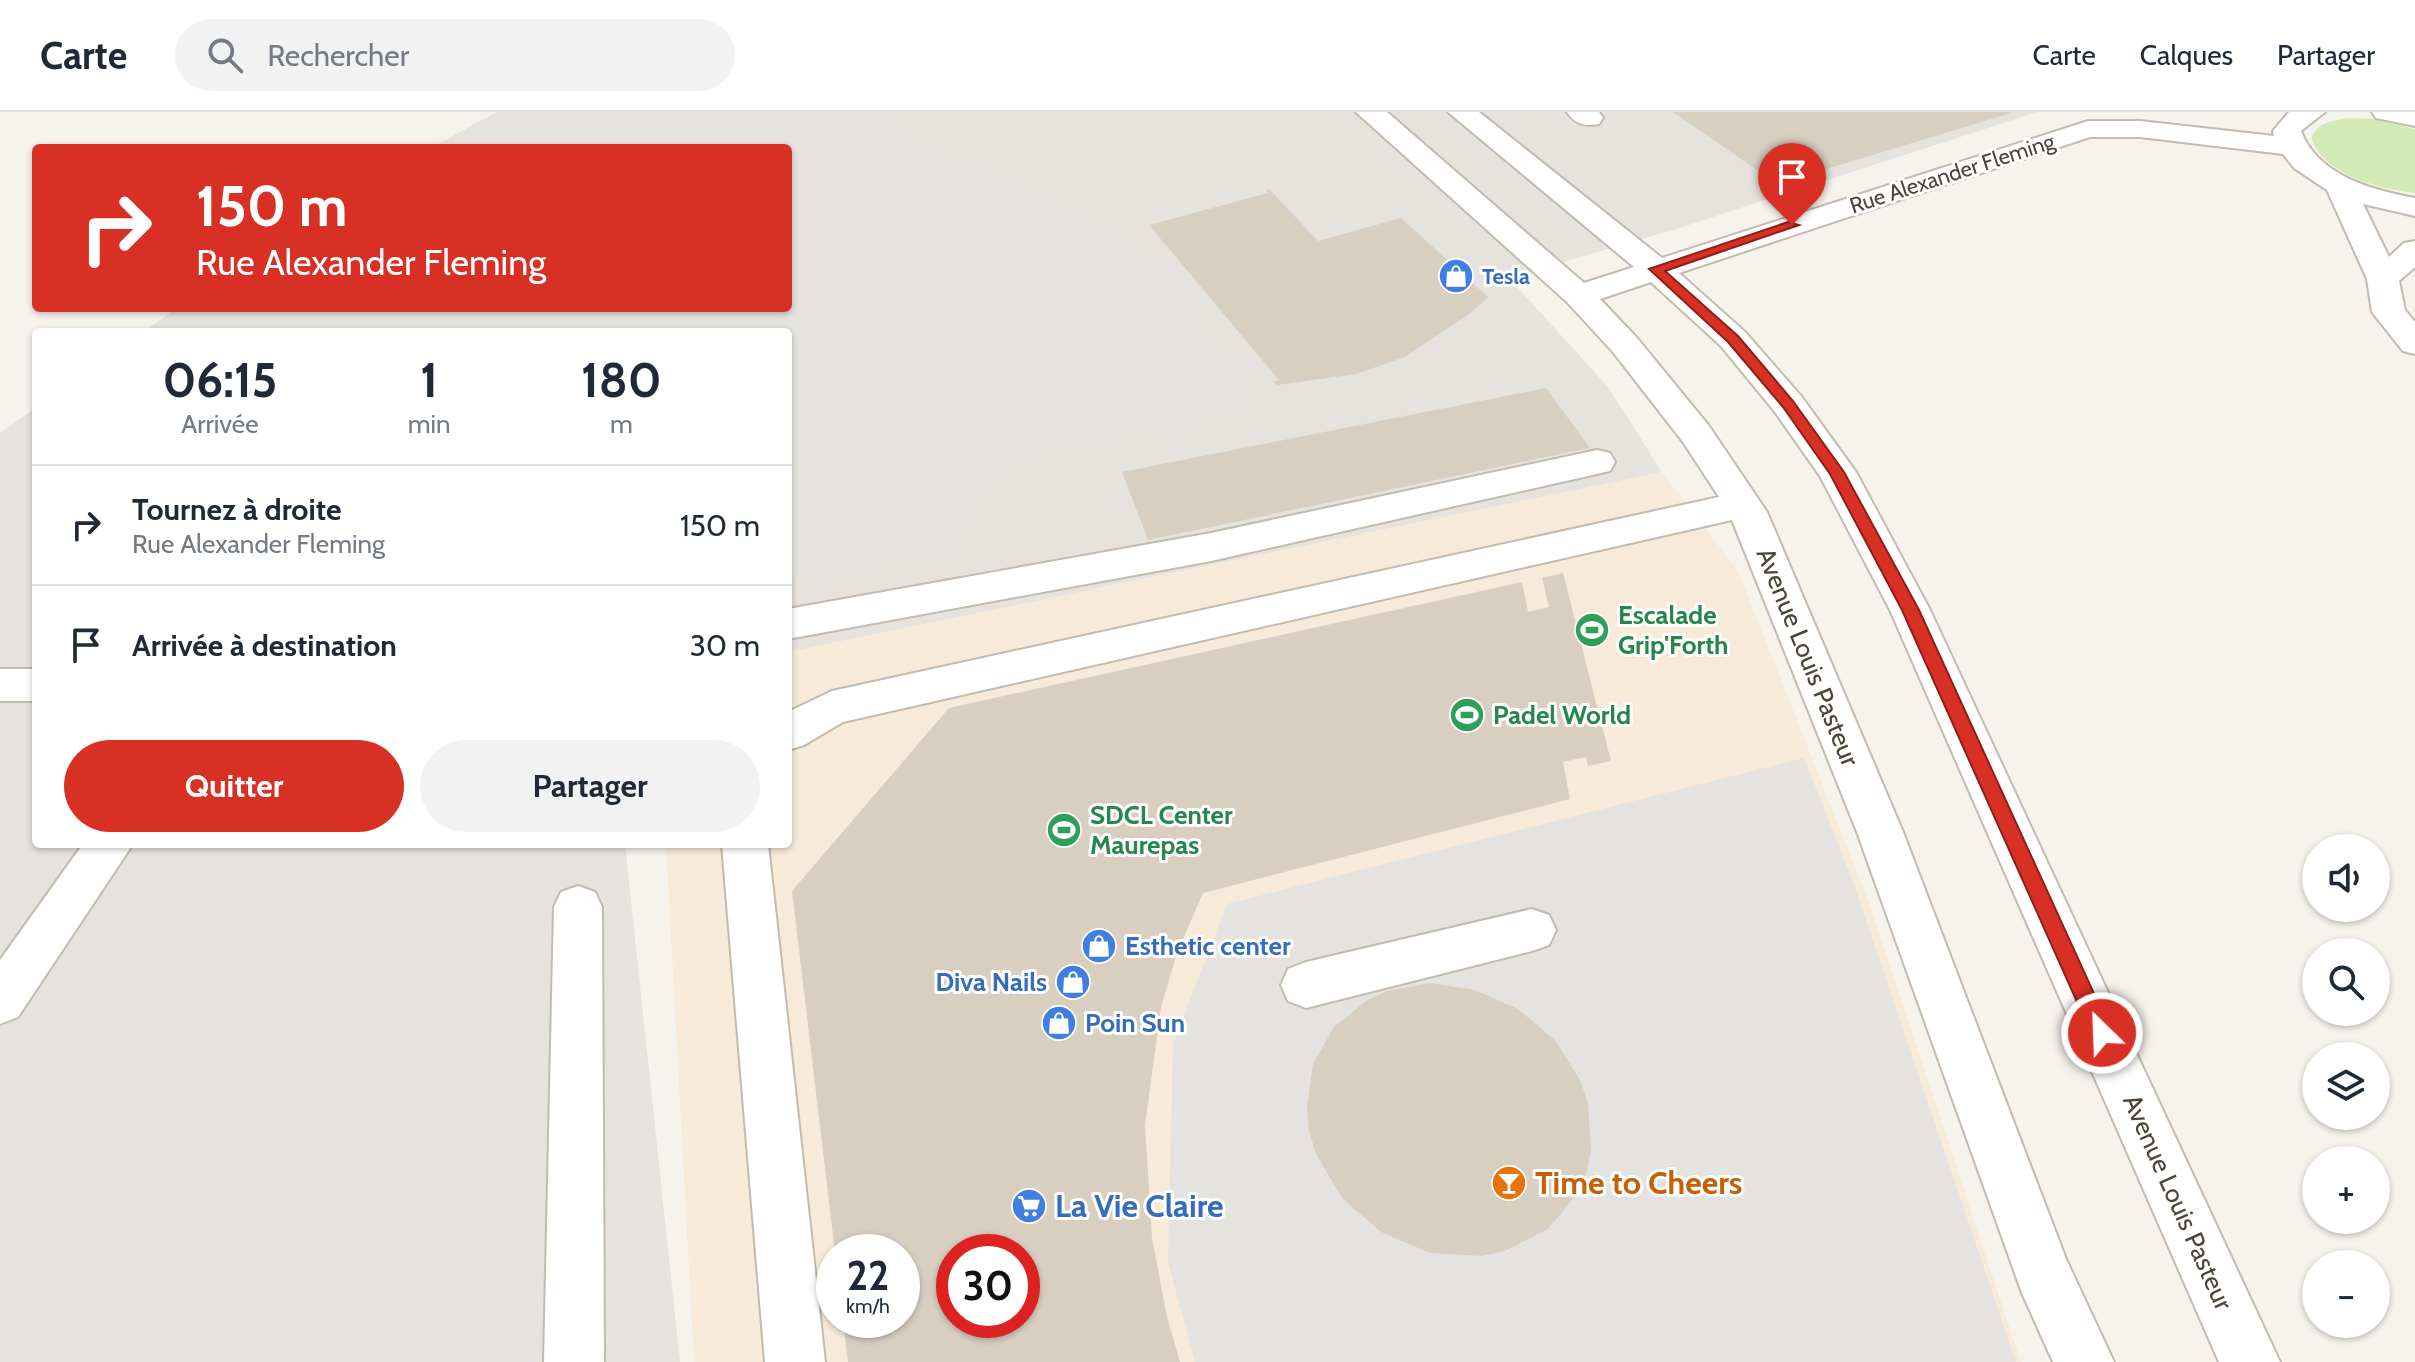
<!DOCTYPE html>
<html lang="fr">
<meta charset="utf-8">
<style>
:root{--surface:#fff;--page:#f2f2f3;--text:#1f2937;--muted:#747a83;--line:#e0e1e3;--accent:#d93025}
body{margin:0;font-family:Cabin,sans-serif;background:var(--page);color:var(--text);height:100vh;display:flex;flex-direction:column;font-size:30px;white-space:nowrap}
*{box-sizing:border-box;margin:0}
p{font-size:26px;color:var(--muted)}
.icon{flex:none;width:44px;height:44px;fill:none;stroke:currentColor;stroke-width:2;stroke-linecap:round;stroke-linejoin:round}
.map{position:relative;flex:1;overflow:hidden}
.details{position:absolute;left:32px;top:216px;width:760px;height:520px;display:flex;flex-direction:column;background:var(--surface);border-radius:8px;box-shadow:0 2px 6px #0004}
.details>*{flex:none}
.top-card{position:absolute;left:32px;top:32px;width:760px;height:168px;border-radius:8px;box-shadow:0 2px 6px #0004;background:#d93025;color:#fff;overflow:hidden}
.fabs{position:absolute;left:2302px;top:722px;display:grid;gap:16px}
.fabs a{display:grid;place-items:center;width:88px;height:88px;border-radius:50%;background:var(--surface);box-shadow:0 2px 6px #0004;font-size:40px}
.speed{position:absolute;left:816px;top:1122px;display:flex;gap:16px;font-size:40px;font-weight:700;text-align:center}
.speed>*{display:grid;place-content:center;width:104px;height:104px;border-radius:50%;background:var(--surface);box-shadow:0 2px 6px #0004;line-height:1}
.speed small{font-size:20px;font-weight:400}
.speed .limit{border:12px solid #d22;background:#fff;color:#111}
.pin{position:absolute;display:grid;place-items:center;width:68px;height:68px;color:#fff;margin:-82px -34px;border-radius:50% 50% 50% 0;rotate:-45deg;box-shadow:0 0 8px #0007}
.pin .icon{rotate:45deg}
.me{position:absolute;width:88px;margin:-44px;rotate:336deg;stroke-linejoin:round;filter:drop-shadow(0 0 6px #0008)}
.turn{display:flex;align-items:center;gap:28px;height:168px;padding:0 32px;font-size:36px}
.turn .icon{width:104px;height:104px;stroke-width:2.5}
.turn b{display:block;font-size:56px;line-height:68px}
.eta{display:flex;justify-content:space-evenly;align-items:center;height:136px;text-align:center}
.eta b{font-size:48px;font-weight:800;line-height:56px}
.action{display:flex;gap:16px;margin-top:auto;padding:16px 32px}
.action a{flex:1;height:92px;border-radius:48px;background:var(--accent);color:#fff;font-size:32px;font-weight:800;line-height:92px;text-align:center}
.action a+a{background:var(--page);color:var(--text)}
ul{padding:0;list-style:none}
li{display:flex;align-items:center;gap:24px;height:120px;padding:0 32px;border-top:2px solid var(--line)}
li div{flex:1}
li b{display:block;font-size:30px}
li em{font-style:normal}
header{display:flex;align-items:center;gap:48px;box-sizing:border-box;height:112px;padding:0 40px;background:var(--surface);border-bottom:2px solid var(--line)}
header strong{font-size:38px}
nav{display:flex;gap:44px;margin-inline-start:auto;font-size:28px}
.search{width:560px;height:72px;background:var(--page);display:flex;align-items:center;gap:20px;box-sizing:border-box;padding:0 28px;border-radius:44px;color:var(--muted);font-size:30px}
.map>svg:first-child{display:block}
.commercial{fill:#f7ead8;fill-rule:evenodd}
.industrial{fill:#e6e2dd}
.green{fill:#d2eab5}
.parking{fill:#e5e3e0}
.building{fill:#d8cfc1;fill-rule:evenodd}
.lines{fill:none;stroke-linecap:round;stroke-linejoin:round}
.minor-casing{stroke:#c2bbae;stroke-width:4}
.minor{fill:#fff;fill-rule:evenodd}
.route{fill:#d93025;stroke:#8d1f18;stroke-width:2}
.labels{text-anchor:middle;stroke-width:6;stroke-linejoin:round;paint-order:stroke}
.far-street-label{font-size:22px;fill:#4b4439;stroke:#fff}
.far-shop-label{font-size:22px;font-weight:bold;fill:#366cbe;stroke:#fff;text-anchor:start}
.leisure-label{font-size:26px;font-weight:bold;fill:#27864d;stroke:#fff;text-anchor:start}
.street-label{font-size:26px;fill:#4b4439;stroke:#fff}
.shop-label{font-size:26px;font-weight:bold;fill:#366cbe;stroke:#fff;text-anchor:start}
.near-food-label{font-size:32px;font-weight:bold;fill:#c56008;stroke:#fff;text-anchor:start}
.near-shop-label{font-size:32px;font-weight:bold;fill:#366cbe;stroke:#fff;text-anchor:start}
</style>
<header>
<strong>Carte</strong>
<div class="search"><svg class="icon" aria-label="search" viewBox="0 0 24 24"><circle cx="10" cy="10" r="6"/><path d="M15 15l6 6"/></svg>Rechercher</div>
<nav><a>Carte</a><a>Calques</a><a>Partager</a></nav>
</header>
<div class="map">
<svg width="2415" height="1250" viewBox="0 0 2415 1250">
<rect width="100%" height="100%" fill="#f6f3ec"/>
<!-- commercial -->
<path class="commercial" d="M1662,360L1738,459L1869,790L2021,1250H694L666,732H788V540ZM834,1140H902V1208H834ZM954,1140H1022V1208H954Z"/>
<!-- industrial -->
<path class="industrial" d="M497,0H2037L1676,117L1509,166L1608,275L1662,360L788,540V220H143L177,196H788V36H431Z"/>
<!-- green -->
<path class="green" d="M2348,6L2373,7L2415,17V81C2379,77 2324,63 2311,26C2318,10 2332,9 2348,6Z"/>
<!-- parking -->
<path class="parking" d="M497,0H831L1111,123L1252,291L985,349L944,436L788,466V220H143L177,196H788V36H431Z
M36,296V732H625L680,1250H0V321Z
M1804,646L1853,770L2016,1250H1195L1168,1150L1173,932L1227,792Z"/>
<!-- building -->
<path class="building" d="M1673,0H2011V1L1777,72Z
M1269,77L1318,129L1401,106L1488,185L1468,203L1405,245L1356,262L1277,273L1273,270L1279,268L1149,113L1268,81L1265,78Z
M1546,276L1590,336L1148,428L1122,360Z
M1563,461L1611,649L1588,654L1586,645L1563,650L1570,687L1203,781L1177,841L1161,895L1145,1013L1152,1126L1167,1205L1180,1250H848L843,1208H902V1140H835L792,779L949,596L1522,470L1528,500L1549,495L1542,466ZM954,1140H1022V1208H954Z
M1430,871L1475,878L1518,897L1555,928L1580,968L1588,991L1591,1037L1587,1059L1578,1081L1548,1117L1505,1139L1481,1144L1430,1141L1381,1120L1342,1086L1316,1042L1309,1019L1307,996L1313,952L1334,915L1367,888L1387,879Z"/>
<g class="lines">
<!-- minor casing -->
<g class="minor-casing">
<path id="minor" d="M1356,0H1387L1584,171L1634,155L1448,0H1479L1662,146L2088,9H2140L2274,24L2273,19L2289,0H2325L2301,19C2318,64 2372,78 2415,86V104L2363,92L2389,145L2404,131L2415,129V155L2399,169L2405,198L2415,210V242L2403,239L2372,200L2367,167L2327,78L2294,56L2283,42L2140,25H2090L1679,161L1745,220L1801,284L1856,360L1930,498L2280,1250H2219L1890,498L1820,364L1775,300L1721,234L1651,170L1600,187L1637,226L1709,314L1767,400L1903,720L2066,1147L2114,1250H2053L2022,1181L1857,720L1732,408L843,610L804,633L788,638V600L832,579L1719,385L1683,330L1613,240L1567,190Z
M1567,0H1599L1603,6L1599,12C1585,15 1575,12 1567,0Z
M2372,0H2415V14L2376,6Z
M1597,338L1610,341L1615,350L1610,359L1211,449L788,527V497L1211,421Z
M0,557H36V589H0Z
M83,732H133L18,905L0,912V848Z
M722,732H768L825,1250H765Z
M578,774L595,780L602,795L604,1250H544L554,795L561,780Z
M1532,797L1549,803L1556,818L1549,833L1532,839L1306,896L1288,889L1281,873L1288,857L1306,850Z"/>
</g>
<!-- minor -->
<use href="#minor" class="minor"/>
</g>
<!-- route -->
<path class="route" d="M1788,110L1799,113L1665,159L1738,224L1793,289L1844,360L1919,498L2112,921L2109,928L2102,931L2094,928L1902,498L1830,362L1783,295L1728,230L1649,157Z"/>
<!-- icons -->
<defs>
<g id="shop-disc" transform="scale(1.8)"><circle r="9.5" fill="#3f7fe0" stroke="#fff"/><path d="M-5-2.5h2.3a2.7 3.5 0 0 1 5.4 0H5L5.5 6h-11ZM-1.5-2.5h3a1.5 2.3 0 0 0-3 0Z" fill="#fff"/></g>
<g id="stadium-disc" transform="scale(1.8)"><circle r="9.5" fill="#2e9e5b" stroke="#fff"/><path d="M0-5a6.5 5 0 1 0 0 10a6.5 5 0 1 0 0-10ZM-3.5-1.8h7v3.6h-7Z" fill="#fff"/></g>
<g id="bar-disc" transform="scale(1.8)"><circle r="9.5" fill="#e8710a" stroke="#fff"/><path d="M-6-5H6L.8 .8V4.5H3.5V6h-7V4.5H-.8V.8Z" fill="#fff"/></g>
<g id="supermarket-disc" transform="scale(1.8)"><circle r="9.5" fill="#3f7fe0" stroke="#fff"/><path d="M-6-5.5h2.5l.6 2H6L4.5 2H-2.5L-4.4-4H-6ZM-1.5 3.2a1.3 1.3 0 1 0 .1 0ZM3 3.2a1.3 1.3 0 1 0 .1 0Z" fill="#fff"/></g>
</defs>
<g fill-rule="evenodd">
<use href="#shop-disc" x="1456" y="164"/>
<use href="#stadium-disc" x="1592" y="518"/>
<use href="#stadium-disc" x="1467" y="603"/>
<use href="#stadium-disc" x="1064" y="718"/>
<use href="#shop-disc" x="1099" y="834"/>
<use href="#shop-disc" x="1073" y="870"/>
<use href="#shop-disc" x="1059" y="911"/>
<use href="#bar-disc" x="1509" y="1071"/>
<use href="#supermarket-disc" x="1029" y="1094"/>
</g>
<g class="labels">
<!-- far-street labels -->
<g class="far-street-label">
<text transform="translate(1952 61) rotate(-18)" y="8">Rue Alexander Fleming</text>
</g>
<!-- far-shop labels -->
<g class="far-shop-label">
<text x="1482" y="172">Tesla</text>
</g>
<!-- leisure labels -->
<g class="leisure-label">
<text x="1618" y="512">Escalade<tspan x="1618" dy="30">Grip'Forth</tspan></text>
<text x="1493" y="612">Padel World</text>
<text x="1090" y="712">SDCL Center<tspan x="1090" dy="30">Maurepas</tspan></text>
</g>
<!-- street labels -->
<g class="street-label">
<text transform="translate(1808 545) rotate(68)" y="9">Avenue Louis Pasteur</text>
<text transform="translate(2178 1090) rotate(66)" y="9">Avenue Louis Pasteur</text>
</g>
<!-- shop labels -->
<g class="shop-label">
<text x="1125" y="843">Esthetic center</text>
<text x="1047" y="879" text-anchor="end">Diva Nails</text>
<text x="1085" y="920">Poin Sun</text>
</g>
<!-- near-food labels -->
<g class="near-food-label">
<text x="1535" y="1082">Time to Cheers</text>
</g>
<!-- near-shop labels -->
<g class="near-shop-label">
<text x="1055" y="1105">La Vie Claire</text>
</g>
</g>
</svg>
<div class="fabs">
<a><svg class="icon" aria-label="sound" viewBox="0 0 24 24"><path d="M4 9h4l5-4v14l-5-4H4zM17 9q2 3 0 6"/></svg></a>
<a><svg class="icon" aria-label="search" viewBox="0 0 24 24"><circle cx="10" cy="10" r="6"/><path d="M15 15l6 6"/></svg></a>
<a><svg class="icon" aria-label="layers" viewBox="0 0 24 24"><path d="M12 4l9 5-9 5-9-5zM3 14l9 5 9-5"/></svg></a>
<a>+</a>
<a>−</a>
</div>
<div class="speed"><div>22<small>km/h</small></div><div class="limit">30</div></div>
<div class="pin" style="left:1792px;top:113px;background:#d93025"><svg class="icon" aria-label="arrive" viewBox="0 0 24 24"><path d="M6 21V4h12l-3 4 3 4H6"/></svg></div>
<svg class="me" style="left:2102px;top:921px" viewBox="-20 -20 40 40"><circle r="17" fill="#d93025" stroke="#fff" stroke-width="3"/><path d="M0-11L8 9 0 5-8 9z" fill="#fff"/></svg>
<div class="top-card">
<div class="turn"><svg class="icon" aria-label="right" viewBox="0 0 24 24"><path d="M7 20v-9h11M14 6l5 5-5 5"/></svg><div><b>150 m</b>Rue Alexander Fleming</div></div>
</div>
<section class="details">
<div class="eta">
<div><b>06:15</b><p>Arrivée</p></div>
<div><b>1</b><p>min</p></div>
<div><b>180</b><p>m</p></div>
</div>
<ul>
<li><svg class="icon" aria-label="right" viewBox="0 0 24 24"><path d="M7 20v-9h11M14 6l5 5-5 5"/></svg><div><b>Tournez à droite</b><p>Rue Alexander Fleming</p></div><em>150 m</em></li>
<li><svg class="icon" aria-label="arrive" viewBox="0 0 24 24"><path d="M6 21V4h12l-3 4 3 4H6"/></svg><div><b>Arrivée à destination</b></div><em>30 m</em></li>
</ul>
<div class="action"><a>Quitter</a><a>Partager</a></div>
</section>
</div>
